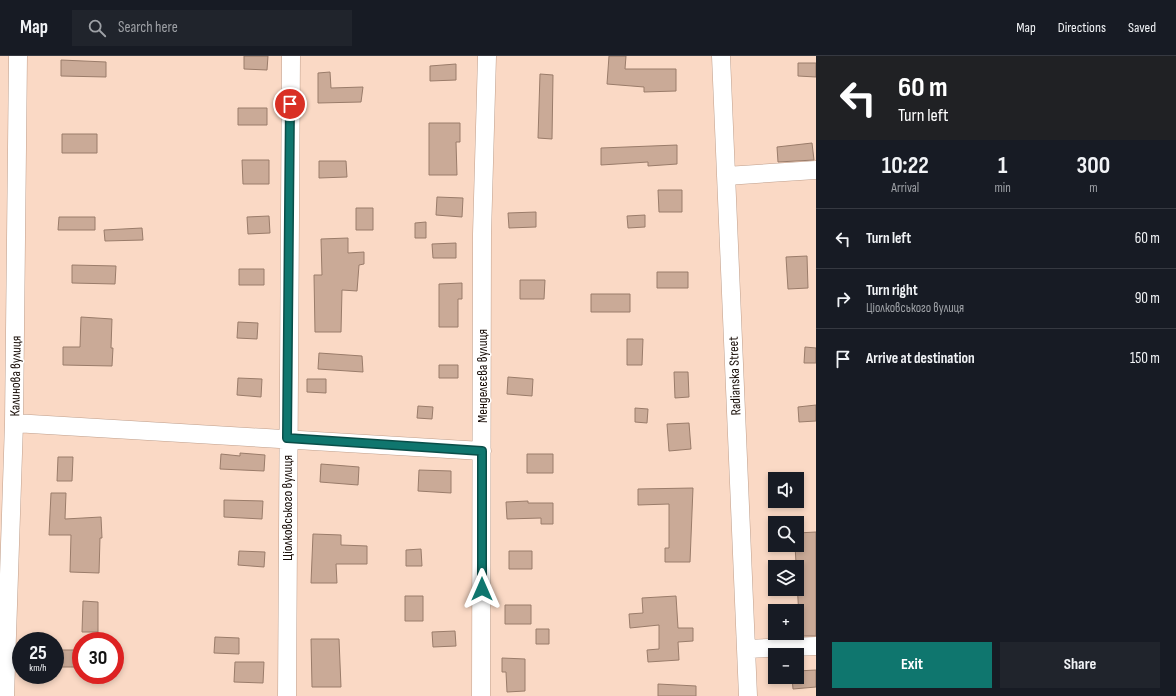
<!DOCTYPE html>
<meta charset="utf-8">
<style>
:root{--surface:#171b24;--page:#20242c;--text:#f1f3f6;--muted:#9ea1a6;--line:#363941;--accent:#0f766e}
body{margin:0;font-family:"Sofia Sans Condensed",sans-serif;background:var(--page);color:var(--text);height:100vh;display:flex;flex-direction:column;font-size:15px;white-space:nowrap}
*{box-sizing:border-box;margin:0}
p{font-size:13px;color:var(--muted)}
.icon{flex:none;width:22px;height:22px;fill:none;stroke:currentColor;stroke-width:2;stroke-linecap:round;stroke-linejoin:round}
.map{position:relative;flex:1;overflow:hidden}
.drawer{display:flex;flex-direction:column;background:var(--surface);width:360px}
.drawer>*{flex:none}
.guide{background:#202124;color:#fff;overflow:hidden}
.tools{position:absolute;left:768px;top:416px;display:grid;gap:8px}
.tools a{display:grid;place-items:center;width:36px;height:36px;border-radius:0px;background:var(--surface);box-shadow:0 2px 6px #0003;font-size:20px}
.speed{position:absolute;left:12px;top:576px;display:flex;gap:8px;font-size:20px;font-weight:700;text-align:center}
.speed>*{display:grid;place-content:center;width:52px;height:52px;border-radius:50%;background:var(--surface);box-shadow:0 2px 6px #0003;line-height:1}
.speed small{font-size:10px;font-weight:400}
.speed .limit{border:6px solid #d22;background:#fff;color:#111}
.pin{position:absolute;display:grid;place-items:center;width:34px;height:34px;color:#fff;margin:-17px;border:2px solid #fff;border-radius:50%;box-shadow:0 1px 4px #0007}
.me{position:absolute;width:44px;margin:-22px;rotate:0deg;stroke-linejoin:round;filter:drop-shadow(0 0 3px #0008)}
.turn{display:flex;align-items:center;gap:14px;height:84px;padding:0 16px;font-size:18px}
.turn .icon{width:52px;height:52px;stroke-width:2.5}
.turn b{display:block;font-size:28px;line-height:34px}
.eta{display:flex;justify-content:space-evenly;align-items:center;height:68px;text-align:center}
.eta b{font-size:24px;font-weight:700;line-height:28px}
.cta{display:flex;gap:8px;margin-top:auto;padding:8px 16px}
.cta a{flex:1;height:46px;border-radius:0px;background:var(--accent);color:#fff;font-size:16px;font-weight:700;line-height:46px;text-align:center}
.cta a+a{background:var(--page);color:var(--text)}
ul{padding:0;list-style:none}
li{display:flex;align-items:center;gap:12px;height:60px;padding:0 16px;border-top:1px solid var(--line)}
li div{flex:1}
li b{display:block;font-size:15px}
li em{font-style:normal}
header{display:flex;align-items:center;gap:24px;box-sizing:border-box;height:56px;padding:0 20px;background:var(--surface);border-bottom:1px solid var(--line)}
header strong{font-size:19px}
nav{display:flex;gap:22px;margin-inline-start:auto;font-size:14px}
.search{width:280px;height:36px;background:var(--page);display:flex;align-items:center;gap:10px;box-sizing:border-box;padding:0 14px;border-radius:0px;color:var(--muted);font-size:15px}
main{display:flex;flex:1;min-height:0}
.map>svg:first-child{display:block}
.building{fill:#caaa97;stroke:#9a7c6a}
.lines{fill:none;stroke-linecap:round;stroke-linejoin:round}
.minor-casing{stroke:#bf9f8c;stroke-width:19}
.minor{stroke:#fff;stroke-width:18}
.route-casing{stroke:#0a4d48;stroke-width:10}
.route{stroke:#0f766e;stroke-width:7}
.labels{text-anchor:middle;stroke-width:3;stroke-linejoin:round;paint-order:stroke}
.street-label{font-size:14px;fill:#180d07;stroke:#fff}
</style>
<header>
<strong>Map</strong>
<div class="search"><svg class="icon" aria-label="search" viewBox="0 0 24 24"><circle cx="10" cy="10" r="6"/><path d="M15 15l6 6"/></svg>Search here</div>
<nav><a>Map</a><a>Directions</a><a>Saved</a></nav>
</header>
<main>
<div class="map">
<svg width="816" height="640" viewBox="0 0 816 640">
<rect width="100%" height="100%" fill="#fad9c5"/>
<!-- building -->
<path class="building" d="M244,0H268L267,14L244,13Z
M609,0H626L625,13H676V35L644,36V31L607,28Z
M61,4L106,6V21L61,20Z
M798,7H816V21L798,20Z
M456,8V24L430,25V10Z
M330,16L331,32L363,31L361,46L318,47V17Z
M540,18L553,19L552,83L538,82Z
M238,52H267V69H238Z
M429,67H460V86H456L457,119H429Z
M62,78H97V97H62Z
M812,87L814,104L778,106L777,91Z
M677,89V108L648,110V106L601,109V92Z
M242,104H269V128H243Z
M319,105H346L347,121L319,122Z
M658,134H682V156H659Z
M437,141L463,142L462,161L436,159Z
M356,152H373V174H356Z
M536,156V171L509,172L508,157Z
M645,159V171L628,172L627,160Z
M269,160L270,177L248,178L247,161Z
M59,161H95V174H58Z
M426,166V182H415V167Z
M142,172L143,184L105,185L104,174Z
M348,182V197L364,196V208L359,209L357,235L342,234L341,276H315L314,219H322L321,183Z
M456,187V202H433L432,188Z
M807,200L808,232L788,233L786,201Z
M72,209L116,210L115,228L72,227Z
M239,213H264V229H239Z
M657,216H688V232H657Z
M520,224H545L544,243H520Z
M462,227V243H458V271H439V228Z
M591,238H630V256H591Z
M81,261L112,263L111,292H113L112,310L63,309V291H80Z
M238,266L258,267L257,283L237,282Z
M627,283H643L642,309H627Z
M805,291L816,292V307H804Z
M319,297L362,300L363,316L318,313Z
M439,309H458V322H439Z
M674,316H688L689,341L675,342Z
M508,321L533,323L532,340L507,338Z
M238,322L262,323L261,341L237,339Z
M307,323H326V337L307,336Z
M816,349V365L799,366L798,351Z
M418,350L433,351L432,363L417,362Z
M635,352L648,353L647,367L635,366Z
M689,367L691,393L669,395L667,368Z
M240,397L265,399L264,415L220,413L221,398L240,400Z
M527,398H553V417H527Z
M58,401H73L72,425H57Z
M321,408L359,411L358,429L320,426Z
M419,414L451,415V437L418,435Z
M693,432L690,506H665V492H669V448L638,449V433Z
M51,437H66L65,463L101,461L102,482H100L99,517L70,516L71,479H49Z
M224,444L263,445L262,463L224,461Z
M528,445V447H553V468H541V462L507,463L506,446Z
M816,476V580H800L795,489H797V477Z
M313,478L341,479V489L367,490V508H336L337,527H311Z
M421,493L422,510H406V494Z
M239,495L265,496L264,511L238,509Z
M509,495H532V513H509Z
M405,540H423V565H405Z
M676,540L678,572H693V585L678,586L679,604L648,606L647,594L659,593V569L630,572L629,558L643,557L642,542Z
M83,545L98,546V576H82Z
M505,549H531V568H505Z
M536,573H549V588H536Z
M455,575L456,590L433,591L432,576Z
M215,581L239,582V598L214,597Z
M311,583H339L341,631H312Z
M56,594H81V611H56Z
M502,602L525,603V635L507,636L506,616H502Z
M235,606H264L263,627L234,626Z
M816,614V631L793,633L792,621H797V615Z
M658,628L696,630V640H658Z"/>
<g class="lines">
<!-- minor casing -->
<g class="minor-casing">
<path id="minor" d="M721,0L748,640
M726,120L816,114
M14,367L482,395
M746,593L816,590
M5,640L14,367L18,0
M287,640L291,0
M481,640L482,178L487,0"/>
</g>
<!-- minor -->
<use href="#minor" class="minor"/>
</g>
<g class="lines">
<!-- route casing -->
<g class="route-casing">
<path id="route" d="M290,48L287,382L482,395V533"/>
</g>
<!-- route -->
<use href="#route" class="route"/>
</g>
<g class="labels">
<!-- street labels -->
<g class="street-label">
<text transform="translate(15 320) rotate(-89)" y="5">Калинова вулиця</text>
<text transform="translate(482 320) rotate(-90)" y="5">Менделєєва вулиця</text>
<text transform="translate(734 320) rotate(-92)" y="5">Radianska Street</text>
<text transform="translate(287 452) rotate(-90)" y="5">Ціолковського вулиця</text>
</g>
</g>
</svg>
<div class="tools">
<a><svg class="icon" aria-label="sound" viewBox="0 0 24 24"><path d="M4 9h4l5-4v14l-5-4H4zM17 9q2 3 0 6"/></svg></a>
<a><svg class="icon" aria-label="search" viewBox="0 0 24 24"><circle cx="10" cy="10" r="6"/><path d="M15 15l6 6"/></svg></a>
<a><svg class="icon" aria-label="layers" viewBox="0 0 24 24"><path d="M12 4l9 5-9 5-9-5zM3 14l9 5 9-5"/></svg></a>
<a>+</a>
<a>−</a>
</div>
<div class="speed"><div>25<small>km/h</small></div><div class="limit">30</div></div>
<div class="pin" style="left:290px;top:48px;background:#d93025"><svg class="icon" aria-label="arrive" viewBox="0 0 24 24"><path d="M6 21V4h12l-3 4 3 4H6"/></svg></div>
<svg class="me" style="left:482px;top:533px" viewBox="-20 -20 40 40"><path d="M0-17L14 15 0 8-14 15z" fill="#0f766e" stroke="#fff" stroke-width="4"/></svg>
</div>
<section class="drawer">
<div class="guide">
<div class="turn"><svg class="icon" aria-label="left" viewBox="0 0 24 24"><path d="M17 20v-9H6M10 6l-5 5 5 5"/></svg><div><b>60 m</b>Turn left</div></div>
</div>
<div class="eta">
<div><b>10:22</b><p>Arrival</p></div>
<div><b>1</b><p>min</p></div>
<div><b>300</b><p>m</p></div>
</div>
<ul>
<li><svg class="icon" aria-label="left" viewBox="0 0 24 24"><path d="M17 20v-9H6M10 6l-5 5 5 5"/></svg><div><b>Turn left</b></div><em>60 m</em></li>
<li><svg class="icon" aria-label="right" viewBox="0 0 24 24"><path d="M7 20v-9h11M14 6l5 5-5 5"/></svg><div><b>Turn right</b><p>Ціолковського вулиця</p></div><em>90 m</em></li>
<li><svg class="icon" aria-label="arrive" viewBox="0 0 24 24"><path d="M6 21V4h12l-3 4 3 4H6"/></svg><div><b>Arrive at destination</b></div><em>150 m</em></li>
</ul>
<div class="cta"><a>Exit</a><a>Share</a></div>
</section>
</main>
